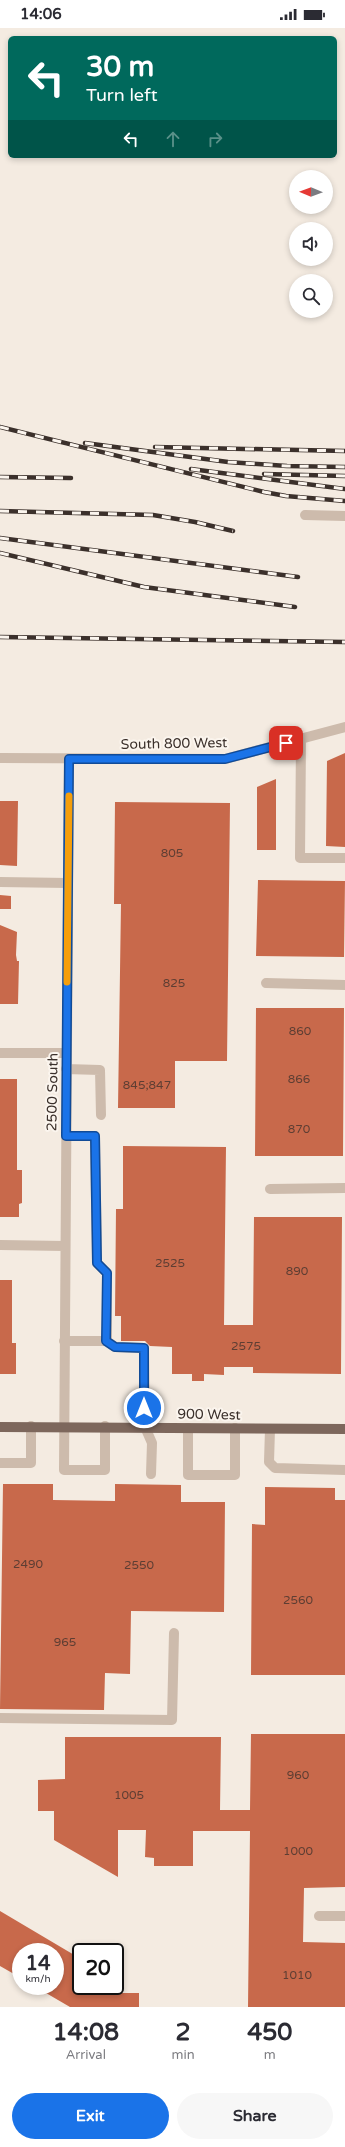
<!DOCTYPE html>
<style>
:root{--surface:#fff;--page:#f7f7f7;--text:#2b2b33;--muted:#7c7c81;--accent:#1a73e8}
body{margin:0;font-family:"Varela Round",sans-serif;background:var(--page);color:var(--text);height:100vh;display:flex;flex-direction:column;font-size:15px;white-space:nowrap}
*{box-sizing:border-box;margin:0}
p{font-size:13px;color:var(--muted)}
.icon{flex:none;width:22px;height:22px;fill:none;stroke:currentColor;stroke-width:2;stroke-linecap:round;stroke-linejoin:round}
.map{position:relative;height:1979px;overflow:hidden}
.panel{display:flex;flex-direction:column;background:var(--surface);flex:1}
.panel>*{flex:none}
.guide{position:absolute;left:8px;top:8px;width:329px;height:122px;border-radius:6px;box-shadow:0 2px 6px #0003;background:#00695c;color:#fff;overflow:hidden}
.needle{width:26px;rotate:271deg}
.tools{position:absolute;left:289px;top:142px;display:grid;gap:8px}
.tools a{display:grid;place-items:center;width:44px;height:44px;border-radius:50%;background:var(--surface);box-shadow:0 2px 6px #0003;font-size:20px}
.speed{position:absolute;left:12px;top:1915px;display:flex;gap:8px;font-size:20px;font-weight:700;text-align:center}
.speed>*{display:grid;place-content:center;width:52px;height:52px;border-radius:50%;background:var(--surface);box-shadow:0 2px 6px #0003;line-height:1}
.speed small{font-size:10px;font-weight:400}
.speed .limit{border:2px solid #111;border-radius:6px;background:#fff;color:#111}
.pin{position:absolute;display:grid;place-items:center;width:34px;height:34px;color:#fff;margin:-17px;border-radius:8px;box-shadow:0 2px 6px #0006}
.me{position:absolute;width:44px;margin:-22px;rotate:0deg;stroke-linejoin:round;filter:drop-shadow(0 0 3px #0008)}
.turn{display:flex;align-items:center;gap:14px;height:84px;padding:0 12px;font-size:18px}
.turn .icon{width:52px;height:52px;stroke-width:2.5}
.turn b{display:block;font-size:28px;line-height:34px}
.lanes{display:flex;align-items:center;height:38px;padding:0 12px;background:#0003;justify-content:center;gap:20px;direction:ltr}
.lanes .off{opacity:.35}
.eta{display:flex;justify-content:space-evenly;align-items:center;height:68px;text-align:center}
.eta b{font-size:24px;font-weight:700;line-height:28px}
.action{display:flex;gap:8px;margin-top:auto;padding:8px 12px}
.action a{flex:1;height:46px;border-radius:24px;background:var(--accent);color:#fff;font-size:16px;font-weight:700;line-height:46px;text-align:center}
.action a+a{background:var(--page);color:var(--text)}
.status{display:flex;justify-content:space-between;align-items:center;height:28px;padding:0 20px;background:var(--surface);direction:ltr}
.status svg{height:11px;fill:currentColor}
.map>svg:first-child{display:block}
.building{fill:#c8694b}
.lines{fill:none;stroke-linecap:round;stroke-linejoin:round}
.minor{stroke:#cdbbac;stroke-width:10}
.major{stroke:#7d675c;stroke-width:10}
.rail-casing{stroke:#3b302b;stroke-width:4.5}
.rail{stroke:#fbf5ee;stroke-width:3;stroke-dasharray:9;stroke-linecap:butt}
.route-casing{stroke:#114b97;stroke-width:10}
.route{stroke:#1a73e8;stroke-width:7}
.slow{stroke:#f59e0b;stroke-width:7}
.labels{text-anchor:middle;stroke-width:4;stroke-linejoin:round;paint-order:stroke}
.number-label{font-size:12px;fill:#5e3e33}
.street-label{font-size:14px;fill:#3b302b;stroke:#fbf5ee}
</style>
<div class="status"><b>14:06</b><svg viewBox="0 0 49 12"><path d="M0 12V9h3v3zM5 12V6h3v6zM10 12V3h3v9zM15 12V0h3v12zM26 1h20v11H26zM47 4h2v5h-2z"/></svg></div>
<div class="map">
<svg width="345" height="1979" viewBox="0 0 345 1979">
<rect width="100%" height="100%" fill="#f4ebe1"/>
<!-- building -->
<path class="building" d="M345,725V819L326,818L327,733Z
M276,751V822H257V759Z
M0,773H18L17,838L0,837Z
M115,774L230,775L227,1033H175V1080H118L121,876H114Z
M258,852L345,853L344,929L256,928Z
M0,867L11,868V881H0Z
M0,897L17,904L16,927L17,933H19L18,976H0Z
M256,980H344L343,1128H255Z
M0,1051H17V1142H22V1175L19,1176V1189H0Z
M123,1118L226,1119L224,1297H253L254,1189H342L341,1346L253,1345V1339H224V1347L204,1346V1353H192V1346H172V1319L150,1318L145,1313H121V1288H115L116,1181H123Z
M0,1252H12V1315H16V1346H0Z
M3,1456H53V1472L115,1473V1456L181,1457V1474H225L224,1584L131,1583L130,1646L105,1645L104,1682L0,1681Z
M265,1459L335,1460V1472H345V1647H251L252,1496L265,1497Z
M251,1706H345V1859L304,1860L303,1914L345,1915V1979H248L250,1803H193V1838H154V1830L145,1829L146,1802H118V1849L54,1812V1783H38V1752L65,1751V1709H221L220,1782H250Z
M0,1883L81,1931V1958H111V1965H139V1979H70L34,1958H55V1924H21V1950L0,1938Z"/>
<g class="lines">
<!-- minor -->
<path class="minor" d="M305,487L345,488
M301,711L300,830H345
M0,730L225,731L345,699
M69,731L64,1442H105V1398
M0,854L68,855
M266,955L345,957
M0,1025H66
M66,1041L100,1042L101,1087
M270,1161L345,1160
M0,1217L65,1218
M64,1313H107V1245L97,1235L95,1108H66
M107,1313L115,1319L144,1320L145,1399L152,1415L151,1446
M188,1400V1447H235V1400
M270,1401L269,1434L275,1440L345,1442
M0,1435H31V1398
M0,1690L172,1692L174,1605
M319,1888H345"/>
<!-- major -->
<path class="major" d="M0,1399L345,1401"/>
<!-- rail casing -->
<g class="rail-casing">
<path id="rail" d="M0,399L264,464L286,468L345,473
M85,415L228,434L287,438L345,439
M155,419L345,423
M191,441L345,461
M264,446L345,448
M0,449L71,450
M0,483L153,487L195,494L233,503
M0,510L298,549
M0,525L144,559L295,579
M0,609L345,614"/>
</g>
<!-- rail -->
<use href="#rail" class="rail"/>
</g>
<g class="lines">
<!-- route casing -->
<g class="route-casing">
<path id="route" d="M144,1380V1320L115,1319L106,1313L107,1245L97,1235L95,1108H66L69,731H225L286,715"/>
</g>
<!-- route -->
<use href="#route" class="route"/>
<!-- slow -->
<path class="slow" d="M67,954L69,768"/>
</g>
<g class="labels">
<!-- number labels -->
<g class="number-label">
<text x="172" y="829">805</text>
<text x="174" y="959">825</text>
<text x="300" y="1007">860</text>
<text x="299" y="1055">866</text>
<text x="147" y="1061">845;847</text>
<text x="299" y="1105">870</text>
<text x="170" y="1239">2525</text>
<text x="297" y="1247">890</text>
<text x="246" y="1322">2575</text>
<text x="28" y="1540">2490</text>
<text x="139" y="1541">2550</text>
<text x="298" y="1576">2560</text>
<text x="65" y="1618">965</text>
<text x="298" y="1751">960</text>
<text x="129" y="1771">1005</text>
<text x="298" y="1827">1000</text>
<text x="297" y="1951">1010</text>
</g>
<!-- street labels -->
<g class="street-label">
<text transform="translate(174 715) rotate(-1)" y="5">South 800 West</text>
<text transform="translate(52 1064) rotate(-89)" y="5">2500 South</text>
<text transform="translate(209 1386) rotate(1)" y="5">900 West</text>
</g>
</g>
</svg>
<div class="tools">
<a><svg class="needle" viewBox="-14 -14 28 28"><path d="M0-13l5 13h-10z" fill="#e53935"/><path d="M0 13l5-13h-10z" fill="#7c7c81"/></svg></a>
<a><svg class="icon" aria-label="sound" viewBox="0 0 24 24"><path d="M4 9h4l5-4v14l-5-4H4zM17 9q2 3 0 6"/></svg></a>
<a><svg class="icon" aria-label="search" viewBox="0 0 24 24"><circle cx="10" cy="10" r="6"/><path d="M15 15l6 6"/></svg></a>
</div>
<div class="speed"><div>14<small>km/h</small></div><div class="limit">20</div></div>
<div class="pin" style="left:286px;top:715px;background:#d93025"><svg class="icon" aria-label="arrive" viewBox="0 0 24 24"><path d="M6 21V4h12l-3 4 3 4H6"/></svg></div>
<svg class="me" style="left:144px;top:1380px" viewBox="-20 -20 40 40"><circle r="17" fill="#1a73e8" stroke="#fff" stroke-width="3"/><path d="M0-11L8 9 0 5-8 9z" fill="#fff"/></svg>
<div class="guide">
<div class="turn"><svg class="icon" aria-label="left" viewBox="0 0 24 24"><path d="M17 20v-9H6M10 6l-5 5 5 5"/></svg><div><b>30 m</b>Turn left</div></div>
<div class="lanes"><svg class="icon" aria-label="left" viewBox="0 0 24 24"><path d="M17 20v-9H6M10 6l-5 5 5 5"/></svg><svg class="icon off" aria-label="ahead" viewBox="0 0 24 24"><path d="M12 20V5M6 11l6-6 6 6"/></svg><svg class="icon off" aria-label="right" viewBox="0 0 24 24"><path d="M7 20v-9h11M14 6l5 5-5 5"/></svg></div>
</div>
</div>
<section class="panel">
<div class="eta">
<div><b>14:08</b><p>Arrival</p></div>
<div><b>2</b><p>min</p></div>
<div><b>450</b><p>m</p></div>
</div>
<div class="action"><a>Exit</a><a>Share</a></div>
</section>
